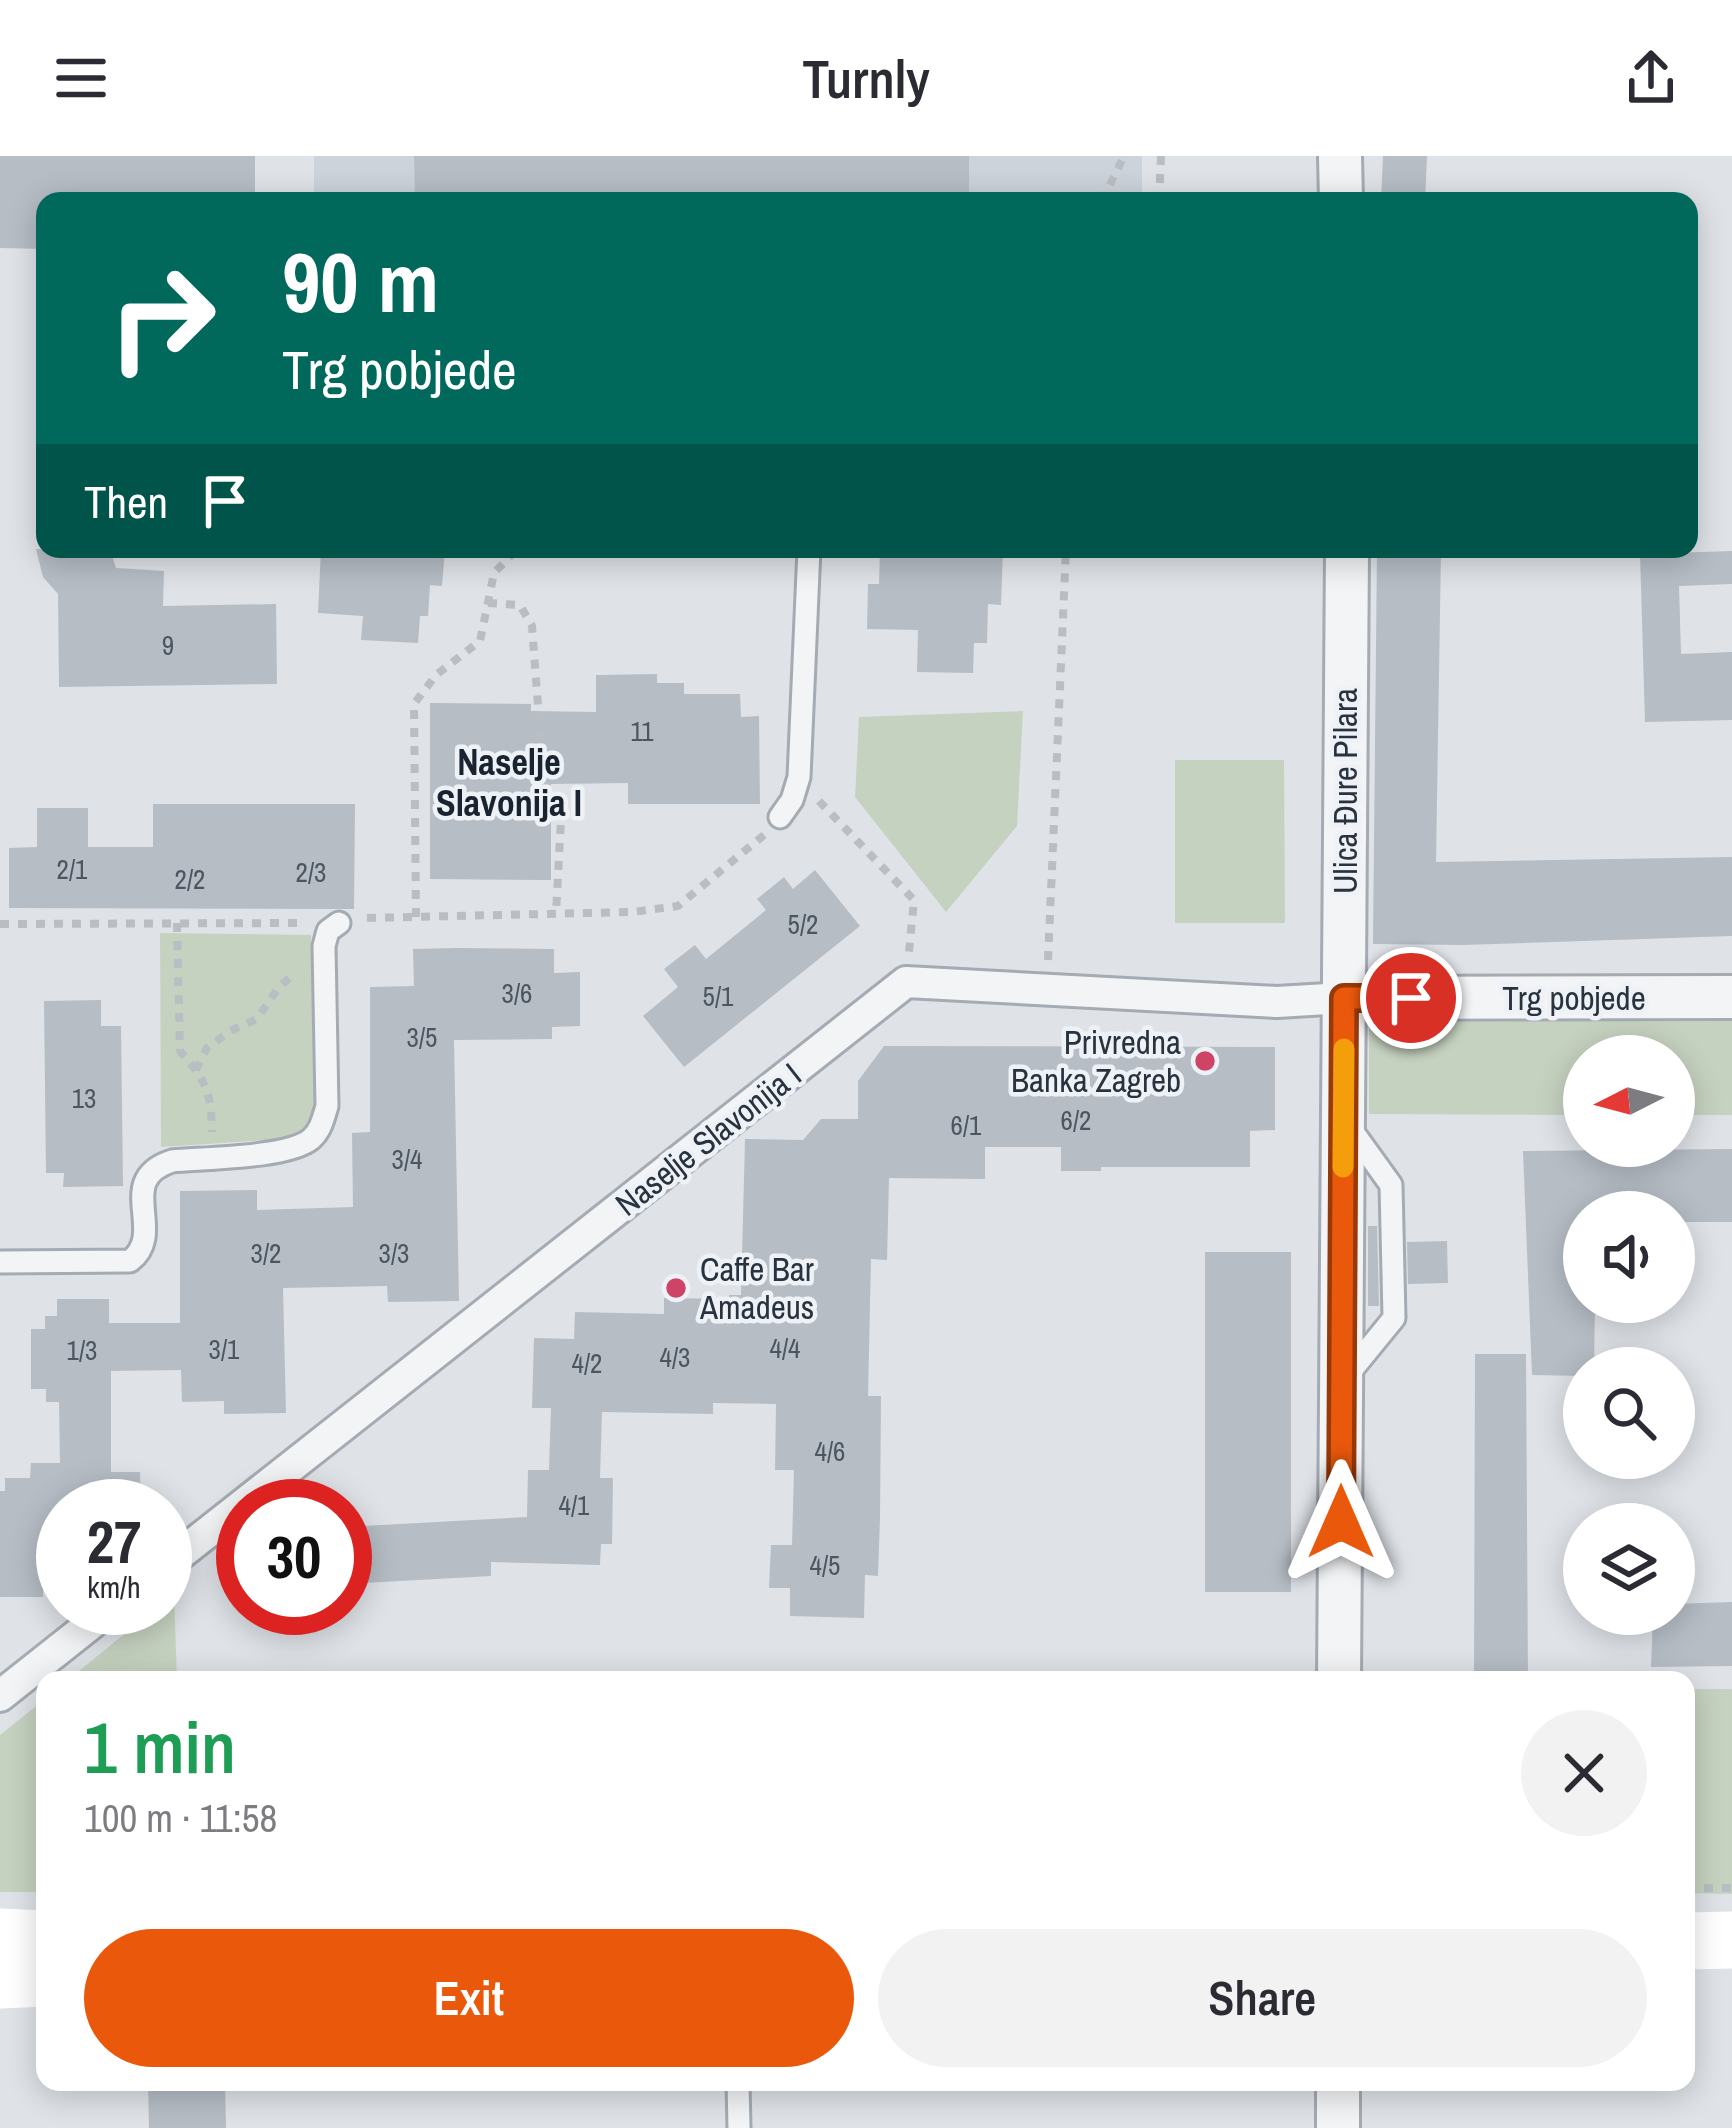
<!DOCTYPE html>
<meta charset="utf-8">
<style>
:root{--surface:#fff;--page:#f2f2f3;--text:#2b2b33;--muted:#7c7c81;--accent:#ea580c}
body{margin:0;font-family:"Archivo Narrow",sans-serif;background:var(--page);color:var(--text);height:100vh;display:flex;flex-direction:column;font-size:45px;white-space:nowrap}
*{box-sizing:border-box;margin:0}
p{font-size:39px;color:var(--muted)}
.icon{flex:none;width:66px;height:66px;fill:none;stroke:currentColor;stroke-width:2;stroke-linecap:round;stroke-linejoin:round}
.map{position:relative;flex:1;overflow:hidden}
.drawer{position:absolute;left:36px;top:1515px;width:1659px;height:420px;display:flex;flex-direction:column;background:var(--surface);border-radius:24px;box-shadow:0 6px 30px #0003}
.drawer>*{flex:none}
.guide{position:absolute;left:36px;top:36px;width:1662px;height:366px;border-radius:24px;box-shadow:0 6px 30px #0003;background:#00695c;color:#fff;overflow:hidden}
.needle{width:78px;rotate:264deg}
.controls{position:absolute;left:1563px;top:879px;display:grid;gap:24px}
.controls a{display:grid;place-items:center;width:132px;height:132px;border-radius:50%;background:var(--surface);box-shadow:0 6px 30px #0003;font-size:60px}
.speed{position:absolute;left:36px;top:1323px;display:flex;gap:24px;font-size:60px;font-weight:700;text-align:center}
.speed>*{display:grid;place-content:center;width:156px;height:156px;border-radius:50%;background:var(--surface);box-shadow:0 6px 30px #0003;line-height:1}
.speed small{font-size:30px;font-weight:400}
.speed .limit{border:18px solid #d22;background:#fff;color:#111}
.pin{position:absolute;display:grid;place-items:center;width:102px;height:102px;color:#fff;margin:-51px;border:6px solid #fff;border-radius:50%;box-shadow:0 3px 12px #0007}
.me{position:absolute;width:132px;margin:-66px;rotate:0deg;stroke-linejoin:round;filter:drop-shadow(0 0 9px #0008)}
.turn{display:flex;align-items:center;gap:42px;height:252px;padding:0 48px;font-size:54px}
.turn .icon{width:156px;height:156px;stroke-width:2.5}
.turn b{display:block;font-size:84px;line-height:102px}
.then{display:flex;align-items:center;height:114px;padding:0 48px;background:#0003;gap:24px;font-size:45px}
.round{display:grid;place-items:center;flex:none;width:126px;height:126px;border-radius:63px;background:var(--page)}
.headline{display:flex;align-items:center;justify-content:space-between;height:204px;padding:0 48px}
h1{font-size:72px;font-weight:600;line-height:90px;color:#1e9e55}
.action{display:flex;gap:24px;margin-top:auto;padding:24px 48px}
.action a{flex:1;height:138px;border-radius:72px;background:var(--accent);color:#fff;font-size:48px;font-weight:600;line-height:138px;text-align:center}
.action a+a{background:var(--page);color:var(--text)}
header{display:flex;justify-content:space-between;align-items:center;height:156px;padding:0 48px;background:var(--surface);font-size:54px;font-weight:600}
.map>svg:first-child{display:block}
.built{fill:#cdd3da}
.green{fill:#c6d2c0}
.building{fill:#b6bdc5}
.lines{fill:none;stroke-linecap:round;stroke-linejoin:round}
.service-casing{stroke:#a4abb2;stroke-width:27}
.pedestrian-casing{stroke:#a4abb2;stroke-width:36}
.minor-casing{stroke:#a4abb2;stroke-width:48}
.path{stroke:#b9bec3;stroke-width:8;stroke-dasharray:9 9;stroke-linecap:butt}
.service{stroke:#f2f4f6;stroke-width:21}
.pedestrian{stroke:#f2f4f6;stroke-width:30}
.minor{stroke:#f2f4f6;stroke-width:42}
.secondary{stroke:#fff;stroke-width:57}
.route-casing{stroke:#983908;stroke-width:30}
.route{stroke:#ea580c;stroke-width:21}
.slow{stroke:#f59e0b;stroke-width:21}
.poi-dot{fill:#cd4466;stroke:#eef2f6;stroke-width:4.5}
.labels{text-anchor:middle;stroke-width:9;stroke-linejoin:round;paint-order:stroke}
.number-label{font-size:27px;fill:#4c5660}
.street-label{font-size:33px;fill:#28333f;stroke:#eef2f6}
.poi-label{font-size:33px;fill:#28333f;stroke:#eef2f6;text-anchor:end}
.neighbourhood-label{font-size:36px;font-weight:bold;fill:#1a2430;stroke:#eef2f6}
</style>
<header><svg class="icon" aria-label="menu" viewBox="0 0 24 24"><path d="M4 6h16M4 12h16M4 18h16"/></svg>Turnly<svg class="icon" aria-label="share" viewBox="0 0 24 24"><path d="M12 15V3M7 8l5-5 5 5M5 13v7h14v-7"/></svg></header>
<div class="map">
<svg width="1732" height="1972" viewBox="0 0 1732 1972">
<rect width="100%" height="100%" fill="#dfe3e8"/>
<!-- built -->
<path class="built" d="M314,0H1142V45H314Z"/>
<!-- green -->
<path class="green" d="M1023,555L1017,670L946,756L855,641L859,561Z
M1175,604H1284L1285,767H1175Z
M160,777L311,779L314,957L302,973L282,983L161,991Z
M1732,863V959H1674V900H1584V959L1369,958V867Z
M174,1438L177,1524H68L156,1452H165V1445Z
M1686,1533H1732V1738L1686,1737Z
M45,1543V1736H0V1579Z"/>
<!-- building -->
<path class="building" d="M0,0H255V45H45V93L0,92Z
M414,0H969V45H415Z
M1383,0H1427L1425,45H1381Z
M36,393H110L116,412L164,415L163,450L276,448L277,528L59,531L58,438L43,421Z
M321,393H445L442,430L430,429L428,460H420L418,487L361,484L363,460L318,457Z
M880,393H1003L1001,449L988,448L987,487H974L973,517L917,516L918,474L867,473L868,428H879Z
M1377,393H1441L1436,706L1732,701V780L1463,789L1373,788Z
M1732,395V428L1679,430L1681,498L1732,496V564L1645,566L1640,398Z
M657,518V527H684V538H740L741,561L759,560L760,648H628V627L551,628V724L430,723V547L531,548V555L596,556V519Z
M153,648H355L354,753L9,752V692L37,691V652H88V691H153Z
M815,714L860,770L684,911L643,860L678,831L664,813L695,789L706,803L766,754L757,743L784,721L793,733Z
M456,792L554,793V817L580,816V870L552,871V883L454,884L459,1145L388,1146L387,1130L283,1132L286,1257L224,1258V1245L182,1246L181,1214L111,1215V1316H140L141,1350H63L60,1376H43V1441H0V1335H5V1322H30L31,1307H60L59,1246H46V1233H31V1173H45V1160H57V1143H109V1167H180V1035L257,1034V1054L353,1051L352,977L370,976V831L414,830L413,793Z
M101,844V870H121L123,1030L63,1031L64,1017H46L44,845Z
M884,890L1275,891V974L1250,975V1011H1101V1015H1061V991H985V1023L889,1022L887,1104L871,1103L868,1240H881L880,1361L878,1420L865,1419L864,1462L790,1460V1432H769L771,1389H792L794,1314H775L776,1248L713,1247V1258L602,1256L600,1322H613L612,1388H601L600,1409L491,1406V1420L345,1428V1371L527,1361L528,1314H549L551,1252H532L534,1182L574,1183L575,1156L664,1158V1142L729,1143V1139H741L745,983L803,984L821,963H858V925Z
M1732,993V1066H1674V1056H1584V1146H1595L1594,1212H1584V1220L1532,1219L1523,995Z
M1368,1070H1377L1379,1150H1368Z
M1447,1085L1448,1127L1408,1128L1407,1086Z
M1205,1096H1291V1436H1205Z
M1475,1198H1526L1528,1524H1474Z
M1732,1446V1510L1651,1511L1653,1458H1674V1448Z
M148,1926H225L226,1972H149Z"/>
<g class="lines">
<!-- service casing -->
<g class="service-casing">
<path id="service" d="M780,661L792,644L799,621L809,393
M0,1106L130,1105C168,1076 113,1024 172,1005C204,1002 288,1002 311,983C321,974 323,963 327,950L324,790L328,775L339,767
M1345,1222L1394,1162L1391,1029L1350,972
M738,1926L739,1972"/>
</g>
<!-- pedestrian casing -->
<g class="pedestrian-casing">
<path id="pedestrian" d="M165,1410L906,826L1277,846L1344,842
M0,1540L111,1452"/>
</g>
<!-- minor casing -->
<g class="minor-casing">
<path id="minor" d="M1340,0L1341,45
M1344,842L1732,841
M1339,1524L1347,393
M1338,1926V1972"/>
</g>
<!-- path -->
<path class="path" d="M1102,45L1124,0
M1159,45L1161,0
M488,447L520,449L532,470L545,642L562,645L556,757
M819,645L914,744L909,796
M416,761L414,548L436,519L480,485L494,417L517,393
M367,762L632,756L678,750L764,679
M177,767L180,895C207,926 211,936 212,976
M0,768L304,767
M1048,804L1066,393
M196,914L207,892L230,875L257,863L279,831L295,817
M324,1452L328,1458
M1686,1732H1732"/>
<!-- service -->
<use href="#service" class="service"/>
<!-- pedestrian -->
<use href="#pedestrian" class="pedestrian"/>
<!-- minor -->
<use href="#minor" class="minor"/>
<!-- secondary -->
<path class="secondary" d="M0,1781L45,1783
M1686,1785L1732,1784
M0,1824L45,1822"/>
</g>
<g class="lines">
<!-- route casing -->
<g class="route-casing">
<path id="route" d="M1341,1366L1344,842H1411"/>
</g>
<!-- route -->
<use href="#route" class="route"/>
<!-- slow -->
<path class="slow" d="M1343,1011L1344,893"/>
</g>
<!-- markers -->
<g class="poi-dot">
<circle cx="1205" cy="905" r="12"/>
<circle cx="676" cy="1132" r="12"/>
</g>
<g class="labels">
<!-- number labels -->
<g class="number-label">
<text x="168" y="499">9</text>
<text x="642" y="585">11</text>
<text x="72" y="723">2/1</text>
<text x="311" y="726">2/3</text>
<text x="190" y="733">2/2</text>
<text x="803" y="778">5/2</text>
<text x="517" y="847">3/6</text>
<text x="718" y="850">5/1</text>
<text x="422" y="891">3/5</text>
<text x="84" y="952">13</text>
<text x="1076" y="974">6/2</text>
<text x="966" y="979">6/1</text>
<text x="407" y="1013">3/4</text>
<text x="266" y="1107">3/2</text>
<text x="394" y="1107">3/3</text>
<text x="785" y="1202">4/4</text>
<text x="224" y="1203">3/1</text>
<text x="82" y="1204">1/3</text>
<text x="675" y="1211">4/3</text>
<text x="587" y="1217">4/2</text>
<text x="830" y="1305">4/6</text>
<text x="574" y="1359">4/1</text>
<text x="825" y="1419">4/5</text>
</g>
<!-- street labels -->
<g class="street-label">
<text transform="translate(1345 635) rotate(-90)" y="12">Ulica Đure Pilara</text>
<text x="1574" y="854">Trg pobjede</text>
<text transform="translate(708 983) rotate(-38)" y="12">Naselje Slavonija I</text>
</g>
<!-- poi labels -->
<g class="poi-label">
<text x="1181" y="898">Privredna<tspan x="1181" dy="38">Banka Zagreb</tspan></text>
<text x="700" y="1125" text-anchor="start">Caffe Bar<tspan x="700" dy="38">Amadeus</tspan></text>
</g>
<!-- neighbourhood labels -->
<g class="neighbourhood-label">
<text x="509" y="619">Naselje<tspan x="509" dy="41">Slavonija I</tspan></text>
</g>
</g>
</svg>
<div class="controls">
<a><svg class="needle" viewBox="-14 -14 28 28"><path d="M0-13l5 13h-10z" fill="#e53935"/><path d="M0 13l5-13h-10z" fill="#7c7c81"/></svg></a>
<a><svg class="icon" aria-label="sound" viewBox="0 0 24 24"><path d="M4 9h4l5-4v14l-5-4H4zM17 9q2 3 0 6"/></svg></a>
<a><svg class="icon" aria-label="search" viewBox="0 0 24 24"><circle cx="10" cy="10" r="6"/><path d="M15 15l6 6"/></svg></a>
<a><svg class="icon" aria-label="layers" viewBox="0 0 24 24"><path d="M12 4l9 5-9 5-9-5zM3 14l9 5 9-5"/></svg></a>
</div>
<div class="speed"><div>27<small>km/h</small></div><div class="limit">30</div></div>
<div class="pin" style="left:1411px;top:842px;background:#d93025"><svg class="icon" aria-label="arrive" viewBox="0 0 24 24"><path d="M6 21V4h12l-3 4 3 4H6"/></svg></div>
<svg class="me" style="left:1341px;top:1366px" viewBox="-20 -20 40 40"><path d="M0-17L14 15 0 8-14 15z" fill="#ea580c" stroke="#fff" stroke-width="4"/></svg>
<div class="guide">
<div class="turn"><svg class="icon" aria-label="right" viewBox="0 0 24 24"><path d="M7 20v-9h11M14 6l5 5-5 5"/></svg><div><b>90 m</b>Trg pobjede</div></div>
<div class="then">Then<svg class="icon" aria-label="arrive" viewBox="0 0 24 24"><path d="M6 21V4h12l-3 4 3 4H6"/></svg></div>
</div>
<section class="drawer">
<div class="headline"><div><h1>1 min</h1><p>100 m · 11:58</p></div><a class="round"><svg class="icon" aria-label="close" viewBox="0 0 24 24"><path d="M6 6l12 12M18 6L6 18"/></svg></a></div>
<div class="action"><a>Exit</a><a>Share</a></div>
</section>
</div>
